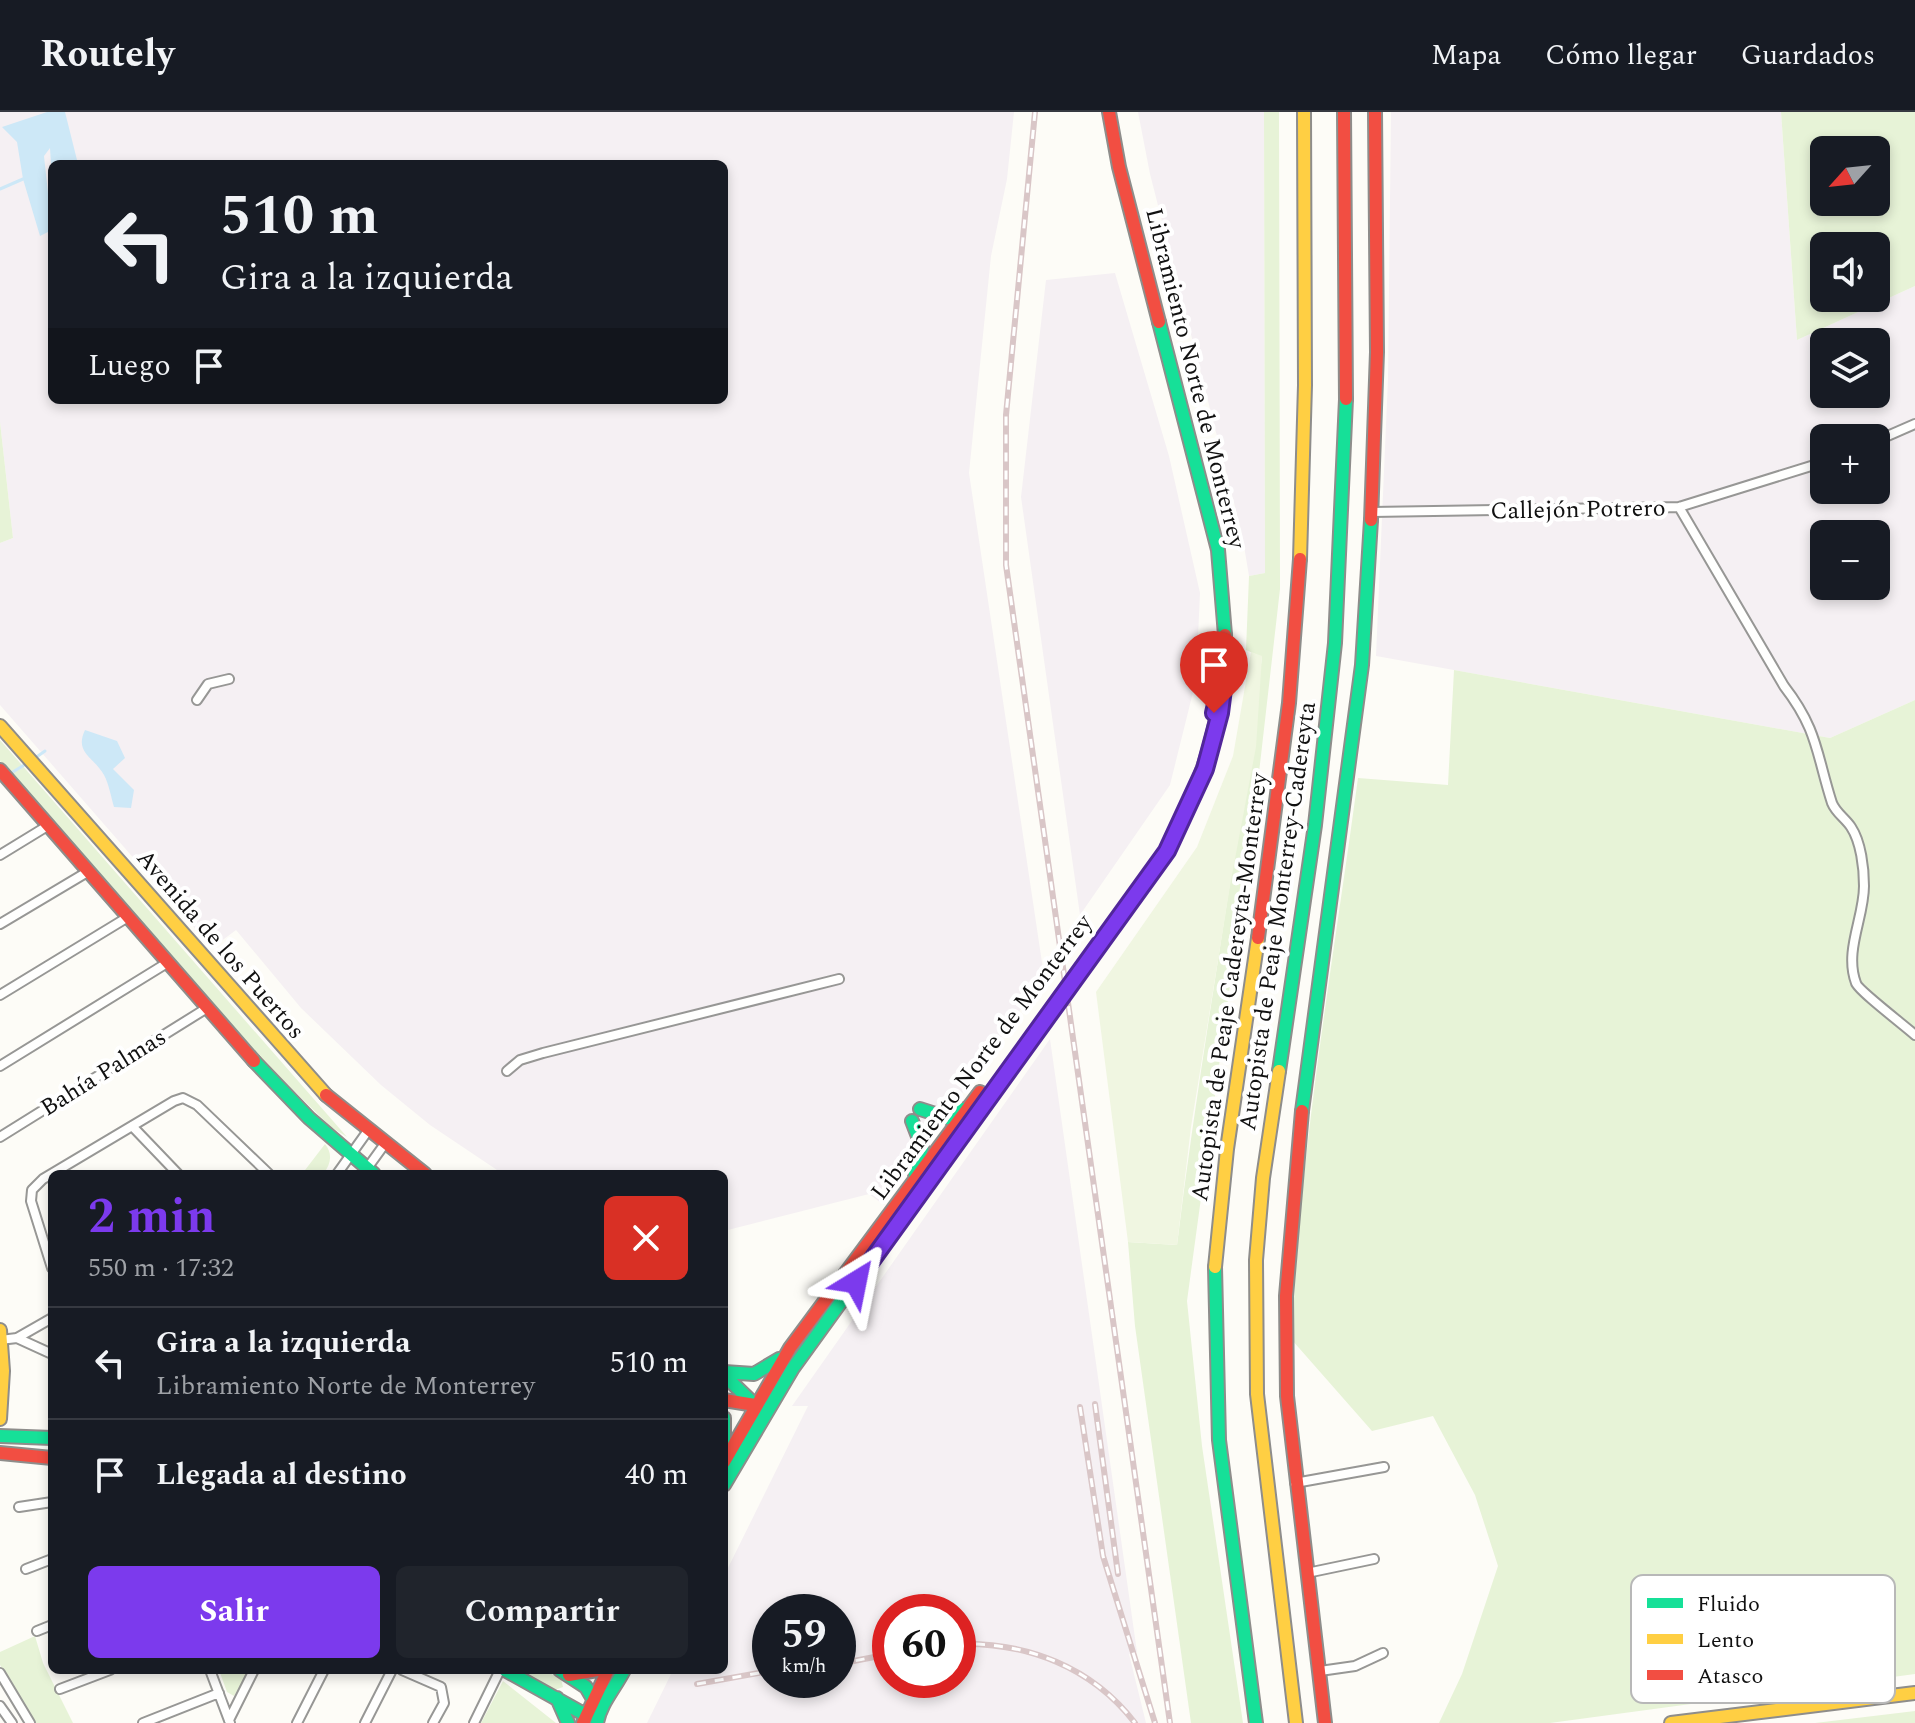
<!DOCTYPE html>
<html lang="es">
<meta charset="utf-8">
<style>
:root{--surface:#171b24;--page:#20242c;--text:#f1f3f6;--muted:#9ea1a6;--line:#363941;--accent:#7c3aed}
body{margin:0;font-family:Spectral,serif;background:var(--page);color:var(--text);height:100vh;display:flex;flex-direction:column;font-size:30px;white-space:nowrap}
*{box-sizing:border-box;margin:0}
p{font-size:26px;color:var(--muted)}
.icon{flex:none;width:44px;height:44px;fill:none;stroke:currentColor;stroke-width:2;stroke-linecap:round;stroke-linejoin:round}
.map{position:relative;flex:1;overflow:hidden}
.side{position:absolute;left:48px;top:1058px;width:680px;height:504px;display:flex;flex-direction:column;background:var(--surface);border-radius:12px;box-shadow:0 4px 12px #0003}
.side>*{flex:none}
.hud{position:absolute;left:48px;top:48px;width:680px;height:244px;border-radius:12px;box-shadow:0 4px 12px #0003;background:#171b24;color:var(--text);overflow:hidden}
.needle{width:52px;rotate:243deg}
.controls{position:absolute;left:1810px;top:24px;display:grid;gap:16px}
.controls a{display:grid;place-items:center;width:80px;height:80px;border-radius:12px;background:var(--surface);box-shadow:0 4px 12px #0003;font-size:40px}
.speed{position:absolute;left:752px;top:1482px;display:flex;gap:16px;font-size:40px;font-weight:700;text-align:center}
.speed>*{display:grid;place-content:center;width:104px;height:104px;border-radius:50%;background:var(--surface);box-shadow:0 4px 12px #0003;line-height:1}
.speed small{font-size:20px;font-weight:400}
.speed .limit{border:12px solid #d22;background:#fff;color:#111}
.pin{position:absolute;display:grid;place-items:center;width:68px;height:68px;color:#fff;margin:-82px -34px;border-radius:50% 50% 50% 0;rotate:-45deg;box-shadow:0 0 8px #0007}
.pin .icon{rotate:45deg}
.me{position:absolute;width:88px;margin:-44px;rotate:35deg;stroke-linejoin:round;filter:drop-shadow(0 0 6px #0008)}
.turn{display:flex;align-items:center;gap:28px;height:168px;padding:0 40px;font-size:36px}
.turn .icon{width:104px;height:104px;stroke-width:2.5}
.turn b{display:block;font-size:56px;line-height:68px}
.then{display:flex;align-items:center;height:76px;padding:0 40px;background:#0003;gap:16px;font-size:30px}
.round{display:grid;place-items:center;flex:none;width:84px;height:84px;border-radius:12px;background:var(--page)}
.headline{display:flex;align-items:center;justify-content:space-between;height:136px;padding:0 40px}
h1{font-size:48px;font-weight:700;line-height:60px;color:var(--accent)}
.cta{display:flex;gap:16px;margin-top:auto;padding:16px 40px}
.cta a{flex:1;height:92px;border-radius:12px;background:var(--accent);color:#fff;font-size:32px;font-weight:700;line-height:92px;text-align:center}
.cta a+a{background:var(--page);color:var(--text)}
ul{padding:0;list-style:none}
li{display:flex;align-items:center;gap:24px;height:112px;padding:0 40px;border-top:2px solid var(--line)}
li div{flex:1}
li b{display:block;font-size:30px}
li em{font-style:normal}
header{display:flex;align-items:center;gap:48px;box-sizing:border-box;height:112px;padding:0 40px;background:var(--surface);border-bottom:2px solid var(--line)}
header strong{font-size:38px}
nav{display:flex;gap:44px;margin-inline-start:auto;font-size:28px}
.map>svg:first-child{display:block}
.industrial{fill:#f5f0f3;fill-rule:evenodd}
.green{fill:#e7f3d7;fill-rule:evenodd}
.pitch{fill:#f0f6e1}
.water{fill:#cde8f7}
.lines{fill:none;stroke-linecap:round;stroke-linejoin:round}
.stream{stroke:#cde8f7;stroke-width:3}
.street-casing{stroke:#979795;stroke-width:12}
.fast-casing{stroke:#8e8d8b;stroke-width:16}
.slow-casing{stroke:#8e8d8b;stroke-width:16}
.jam-casing{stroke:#8e8d8b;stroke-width:16}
.street{stroke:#fffffe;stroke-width:8}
.fast{stroke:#16e098;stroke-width:12}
.slow{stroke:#ffcf43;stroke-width:12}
.jam{stroke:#f24e42;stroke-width:12}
.rail-casing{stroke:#d9c6c7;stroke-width:6}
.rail{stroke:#fff;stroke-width:3;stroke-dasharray:9;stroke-linecap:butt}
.route-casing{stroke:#51269a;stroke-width:20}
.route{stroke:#7c3aed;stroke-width:14}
.labels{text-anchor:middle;stroke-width:8;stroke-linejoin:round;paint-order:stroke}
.street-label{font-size:24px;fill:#111;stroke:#fff}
.key{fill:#fff;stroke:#b8b8b8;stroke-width:2}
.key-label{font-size:22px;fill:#111}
</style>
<header>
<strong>Routely</strong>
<nav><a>Mapa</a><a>Cómo llegar</a><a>Guardados</a></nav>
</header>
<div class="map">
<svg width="1915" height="1611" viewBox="0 0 1915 1611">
<rect width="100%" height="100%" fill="#fdfcf7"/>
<!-- industrial -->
<path class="industrial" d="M0,0H1014L1007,67L991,144L969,361L1044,864L884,1093L869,1082L724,1119V1062H503L430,1013L381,973L301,896L236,818L212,836L0,593V431L13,426L0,310ZM52,52H724V288H52Z
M1138,0H1264L1265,461L1249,464L1242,422L1150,62Z
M1391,0H1781L1797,228L1915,174V588L1830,626L1376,544L1388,267ZM1824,230H1876V282H1824ZM1824,326H1876V378H1824ZM1824,422H1876V474H1824Z
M1115,161L1169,344L1200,481L1196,568L1170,673L1080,803L1021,385L1046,168Z
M1050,927L1137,1540L1129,1542L1146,1611H647L673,1558H724V1464L808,1294H792ZM770,1500H838V1568H770ZM890,1500H958V1568H890Z"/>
<!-- green -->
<path class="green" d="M1264,0H1279L1280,477L1260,652L1187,1189L1202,1334L1243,1611H1191L1135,1214L1128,1130L1177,1133C1201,936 1238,741 1262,545L1246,538L1249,464L1265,461Z
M1781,0H1915V174L1797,228ZM1824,38H1876V90H1824ZM1824,134H1876V186H1824Z
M0,310L13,426L0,431Z
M1454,558L1830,626L1915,588V1562L1550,1611H1439L1462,1562L1498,1454L1475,1383L1433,1304L1372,1319L1292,1228C1299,1040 1333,852 1358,666L1448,673Z
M0,628L347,1025L331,1015L230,916L0,649Z
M325,1032C333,1042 331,1052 323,1062H302Z
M35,1524L43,1551L73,1611H36L0,1553V1540Z
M219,1558H249L234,1584L227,1580Z
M520,1558H544L561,1567L563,1575L552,1579Z
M503,1569L556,1611H481Z
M1915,1599V1611H1815Z"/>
<!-- pitch -->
<path class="pitch" d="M1251,540L1262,544L1256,635L1231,768L1191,1015L1177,1133L1128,1130L1096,880L1197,735L1233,644Z"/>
<!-- water -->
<path class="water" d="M47,0H65L78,52H52V67L50,36L44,44L52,118L40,124L23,67L17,30L2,15Z
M85,618L117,629L125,646L113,657L134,678L131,696L114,695C111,685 109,672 104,663C94,645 74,641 85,618Z"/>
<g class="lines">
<!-- stream -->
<path class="stream" d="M0,77L23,67
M35,646L45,639
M8,663L29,650"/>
<!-- street casing -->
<g class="street-casing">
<path id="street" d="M1876,329L1915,312
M1679,395L1784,574C1818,618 1816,641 1832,691C1836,701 1845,706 1851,715C1861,730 1864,756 1864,774C1864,806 1844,839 1856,871C1858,878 1905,914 1915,923
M1372,400L1679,395L1824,350
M197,588L208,572L229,567
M0,743L49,713
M0,812L89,759
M0,883L128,805
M0,954L167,851
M507,959L520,948L543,941L839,867
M132,1014L178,1062
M0,1025L207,896
M337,1062L367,1020
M363,1062L384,1033
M52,1156L31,1089L32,1078L43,1067L174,989L183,986L197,993L269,1062
M17,1226L52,1242
M0,1228L17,1226L52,1206
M1295,1371L1384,1355
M19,1395L52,1390
M26,1457L52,1447
M1307,1461L1374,1447
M37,1519L52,1513
M210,1558L230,1611
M402,1558L441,1575L444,1591L433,1611
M1320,1559L1355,1554L1383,1541
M0,1561L30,1611
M60,1577L110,1558
M0,1594L12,1611
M229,1608L254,1558
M143,1611L219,1581
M297,1611L324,1558
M365,1611L392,1558
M474,1611L500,1558"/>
</g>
<!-- fast casing -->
<g class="fast-casing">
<path id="fast" d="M1159,210L1218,438L1225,523
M254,949L309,1006L374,1062
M1279,959L1315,713L1335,531L1346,287
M920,997L948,1006L963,997
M1302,999L1362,553L1371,408
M912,1009L922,1035L915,1062
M1215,1155L1219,1328L1256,1611
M724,1260L754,1262L779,1247
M724,1263L755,1293
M724,1306V1330
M0,1324L52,1326
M724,1373L793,1256L966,1017
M505,1558L582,1601L599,1597L586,1575L560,1558
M557,1586L568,1611
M597,1611C600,1592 615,1576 624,1558"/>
</g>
<!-- slow casing -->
<g class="slow-casing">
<path id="slow" d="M1300,447L1305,273L1304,0
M0,614L326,983
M1279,959L1263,1066L1256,1148L1257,1282L1296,1611
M1215,1155L1227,1037L1258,826
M0,1218L3,1259L0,1307
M1671,1611L1915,1581"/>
</g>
<!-- jam casing -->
<g class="jam-casing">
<path id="jam" d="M1109,0L1119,55L1159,210
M1344,0L1346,287
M1371,408L1377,240L1375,0
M0,658L254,949
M1258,826L1289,591L1300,447
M326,983L425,1062
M1302,999L1286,1184L1287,1284L1325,1611
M966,1017L1167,739C1204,669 1224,602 1225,523
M724,1288L755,1293
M0,1341L52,1346
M724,1350L790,1236L980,980
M569,1563L597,1558
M583,1611L608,1558"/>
</g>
<!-- street -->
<use href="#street" class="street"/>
<!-- fast -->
<use href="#fast" class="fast"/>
<!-- slow -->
<use href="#slow" class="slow"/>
<!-- jam -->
<use href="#jam" class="jam"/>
<!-- rail casing -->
<g class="rail-casing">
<path id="rail" d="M1035,0L1006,303V453L1170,1611
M1095,1292L1118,1462
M1080,1295L1103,1444L1155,1611
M958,1532C1027,1530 1092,1555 1135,1611
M838,1552L890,1542
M697,1572L770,1559"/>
</g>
<!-- rail -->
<use href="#rail" class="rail"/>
</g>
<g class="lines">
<!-- route casing -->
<g class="route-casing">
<path id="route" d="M856,1170L1167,739L1205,657L1220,601L1227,545L1214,601"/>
</g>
<!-- route -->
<use href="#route" class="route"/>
</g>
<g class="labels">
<!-- street labels -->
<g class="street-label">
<text transform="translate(1196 266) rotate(76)" y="8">Libramiento Norte de Monterrey</text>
<text transform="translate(1578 397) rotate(-1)" y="8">Callejón Potrero</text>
<text transform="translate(1277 804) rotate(-82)" y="8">Autopista de Peaje Monterrey-Cadereyta</text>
<text transform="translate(221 832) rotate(49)" y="8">Avenida de los Puertos</text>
<text transform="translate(1229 875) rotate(-82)" y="8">Autopista de Peaje Cadereyta-Monterrey</text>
<text transform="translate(981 945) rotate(-53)" y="8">Libramiento Norte de Monterrey</text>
<text transform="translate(103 960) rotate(-32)" y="8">Bahía Palmas</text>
</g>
</g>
<!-- legend -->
<rect x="1631" y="1463" width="264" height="128" rx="12" class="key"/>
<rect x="1647" y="1486" width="36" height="10" fill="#16e098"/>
<rect x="1647" y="1522" width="36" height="10" fill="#ffcf43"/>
<rect x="1647" y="1558" width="36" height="10" fill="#f24e42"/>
<g class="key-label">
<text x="1697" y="1499">Fluido</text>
<text x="1697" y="1535">Lento</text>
<text x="1697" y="1571">Atasco</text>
</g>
</svg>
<div class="controls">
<a><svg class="needle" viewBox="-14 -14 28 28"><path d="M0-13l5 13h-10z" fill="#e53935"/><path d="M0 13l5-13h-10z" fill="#9ea1a6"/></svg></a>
<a><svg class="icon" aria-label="sound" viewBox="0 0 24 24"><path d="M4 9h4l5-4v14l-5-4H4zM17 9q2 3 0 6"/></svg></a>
<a><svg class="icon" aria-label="layers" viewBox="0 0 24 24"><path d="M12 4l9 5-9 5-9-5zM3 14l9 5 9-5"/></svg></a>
<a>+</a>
<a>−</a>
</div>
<div class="speed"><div>59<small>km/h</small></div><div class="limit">60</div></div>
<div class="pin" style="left:1214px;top:601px;background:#d93025"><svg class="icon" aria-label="arrive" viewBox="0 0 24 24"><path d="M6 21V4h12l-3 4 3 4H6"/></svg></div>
<svg class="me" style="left:856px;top:1170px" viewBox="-20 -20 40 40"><path d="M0-17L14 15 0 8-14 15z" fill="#7c3aed" stroke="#fff" stroke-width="4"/></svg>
<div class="hud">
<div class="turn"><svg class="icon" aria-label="left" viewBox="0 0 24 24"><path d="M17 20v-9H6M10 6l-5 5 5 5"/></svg><div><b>510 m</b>Gira a la izquierda</div></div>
<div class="then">Luego<svg class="icon" aria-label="arrive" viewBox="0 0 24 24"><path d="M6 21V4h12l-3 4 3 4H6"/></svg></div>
</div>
<section class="side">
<div class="headline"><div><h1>2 min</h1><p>550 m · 17:32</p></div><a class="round" style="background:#d93025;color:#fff"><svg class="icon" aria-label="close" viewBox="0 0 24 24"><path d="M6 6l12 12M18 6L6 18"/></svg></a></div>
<ul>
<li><svg class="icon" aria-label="left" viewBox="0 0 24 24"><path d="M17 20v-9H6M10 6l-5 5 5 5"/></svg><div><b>Gira a la izquierda</b><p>Libramiento Norte de Monterrey</p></div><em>510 m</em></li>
<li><svg class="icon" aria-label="arrive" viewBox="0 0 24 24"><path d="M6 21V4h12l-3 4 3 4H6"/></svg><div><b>Llegada al destino</b></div><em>40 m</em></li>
</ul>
<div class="cta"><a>Salir</a><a>Compartir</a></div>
</section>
</div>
